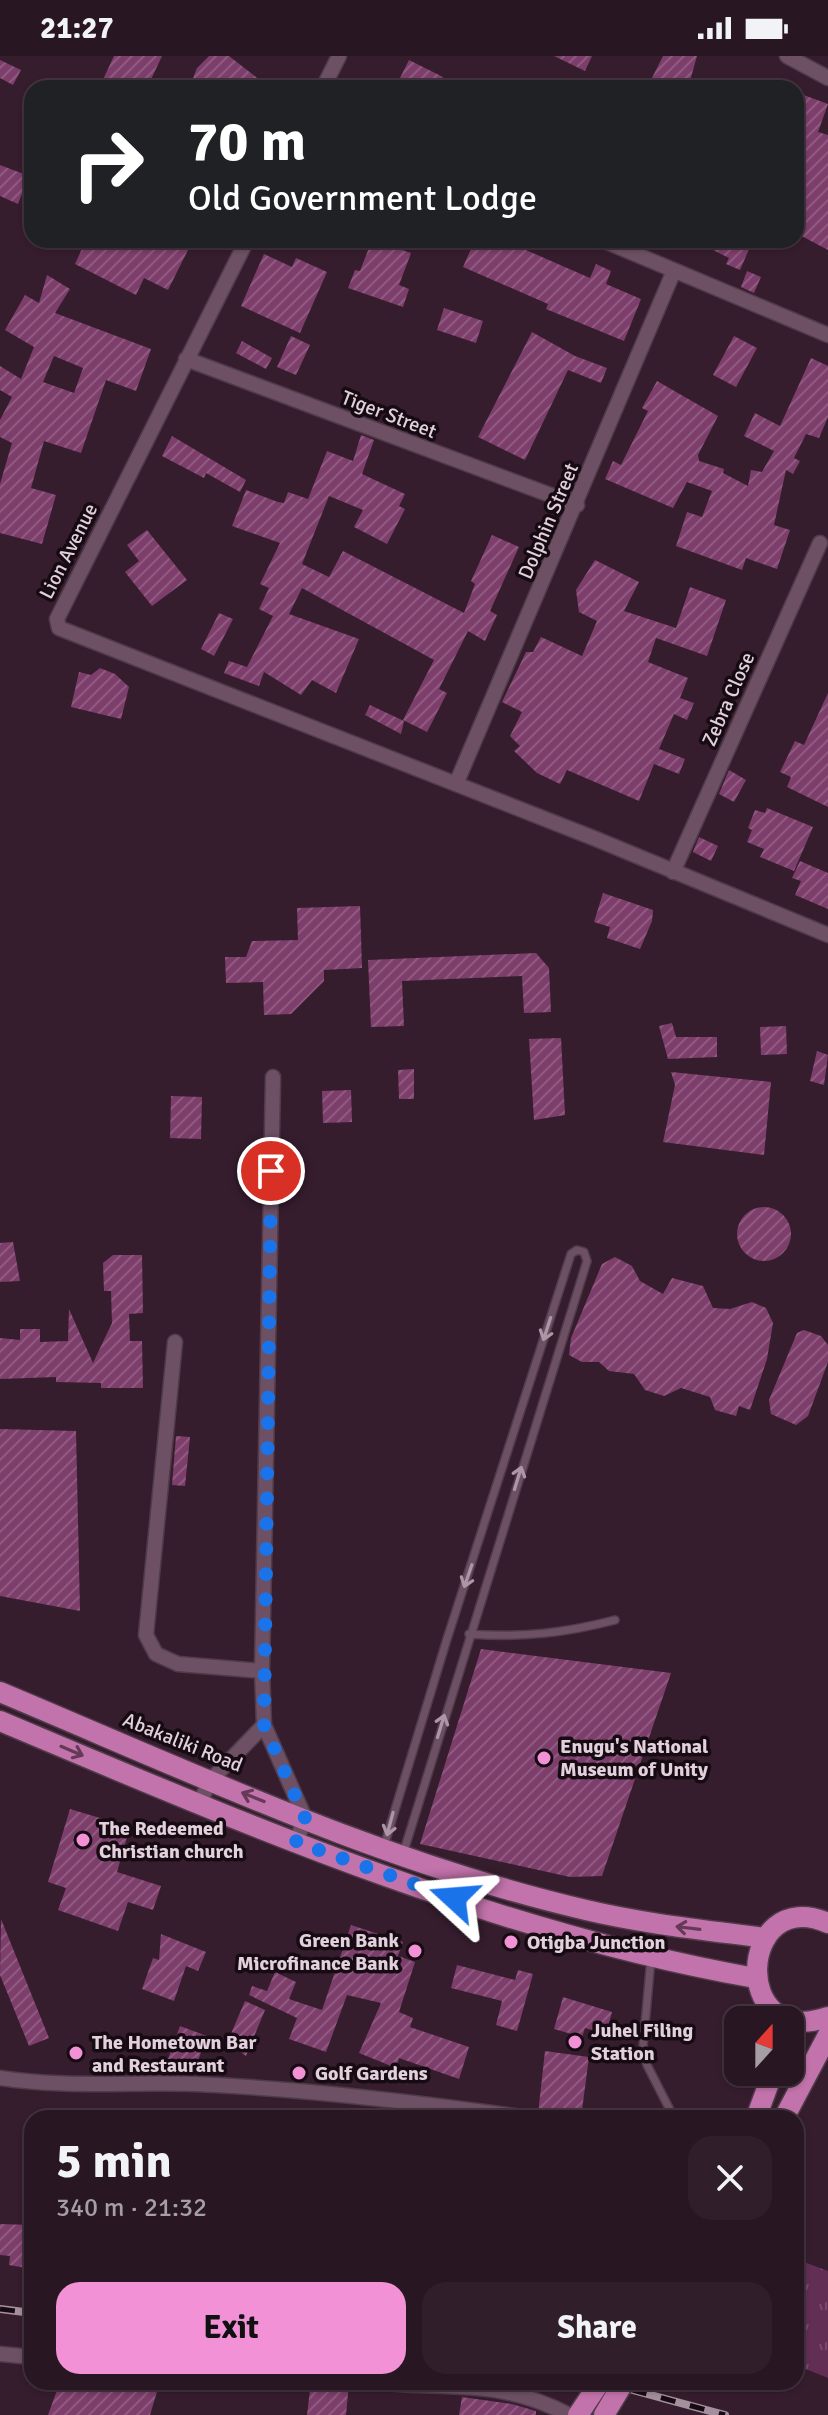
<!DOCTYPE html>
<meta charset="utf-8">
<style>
:root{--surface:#281622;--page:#301f2a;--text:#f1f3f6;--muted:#a59fa5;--line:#443540;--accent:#f391d6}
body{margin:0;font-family:Signika,sans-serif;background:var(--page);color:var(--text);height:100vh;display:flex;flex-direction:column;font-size:30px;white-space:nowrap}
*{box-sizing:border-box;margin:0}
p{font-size:26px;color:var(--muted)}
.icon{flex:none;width:44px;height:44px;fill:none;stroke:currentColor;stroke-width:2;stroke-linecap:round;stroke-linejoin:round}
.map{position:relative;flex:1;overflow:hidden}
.side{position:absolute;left:24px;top:2054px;width:780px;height:280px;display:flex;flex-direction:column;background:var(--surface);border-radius:24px;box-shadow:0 2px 6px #0004,0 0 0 2px var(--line)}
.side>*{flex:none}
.guide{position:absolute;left:24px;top:24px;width:780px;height:168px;border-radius:24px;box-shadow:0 2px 6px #0004,0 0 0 2px var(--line);background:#202124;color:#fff;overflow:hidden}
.needle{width:52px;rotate:21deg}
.fabs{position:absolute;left:724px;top:1950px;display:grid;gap:16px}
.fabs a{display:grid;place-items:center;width:80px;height:80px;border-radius:16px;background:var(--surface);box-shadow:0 2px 6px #0004,0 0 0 2px var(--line);font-size:40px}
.pin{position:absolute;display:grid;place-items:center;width:68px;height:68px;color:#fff;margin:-34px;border:4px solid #fff;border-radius:50%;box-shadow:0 2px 8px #0007}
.me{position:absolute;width:88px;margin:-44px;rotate:289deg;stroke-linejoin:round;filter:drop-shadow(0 0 6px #0008)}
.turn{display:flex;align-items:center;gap:28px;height:168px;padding:0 32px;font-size:36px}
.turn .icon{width:104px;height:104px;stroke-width:2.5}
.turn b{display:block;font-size:56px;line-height:68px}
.round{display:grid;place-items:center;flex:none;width:84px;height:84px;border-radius:24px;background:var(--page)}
.head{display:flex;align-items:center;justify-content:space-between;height:136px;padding:0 32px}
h1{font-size:48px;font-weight:700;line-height:60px}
.primary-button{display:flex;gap:16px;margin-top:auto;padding:16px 32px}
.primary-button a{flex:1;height:92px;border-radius:24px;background:var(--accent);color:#111;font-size:32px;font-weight:700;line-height:92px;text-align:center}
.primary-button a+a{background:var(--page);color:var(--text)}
.status{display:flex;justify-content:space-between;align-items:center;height:56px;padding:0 40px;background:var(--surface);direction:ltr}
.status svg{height:22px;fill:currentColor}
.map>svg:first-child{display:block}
.grass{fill:url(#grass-tufts)}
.building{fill:url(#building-hatch);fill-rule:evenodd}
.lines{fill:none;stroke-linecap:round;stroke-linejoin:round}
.service-casing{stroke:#4f3b49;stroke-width:10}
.minor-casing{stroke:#4f3b49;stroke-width:17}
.primary-casing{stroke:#4f3b49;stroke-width:23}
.service{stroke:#6d5064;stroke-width:7}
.minor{stroke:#6d5064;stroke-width:14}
.primary{stroke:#c273ab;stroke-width:20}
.rail-casing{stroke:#a4909d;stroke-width:8}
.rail{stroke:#170b13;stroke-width:5;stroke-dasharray:15;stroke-linecap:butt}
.primary-bridge-casing{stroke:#4f3b49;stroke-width:23;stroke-linecap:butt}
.primary-bridge{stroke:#c273ab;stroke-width:20}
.oneway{stroke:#ad97a6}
.oneway2{stroke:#643a57}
.route{stroke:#1a73e8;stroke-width:14;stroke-dasharray:0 25.2}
.poi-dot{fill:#f391d6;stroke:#170b13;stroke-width:3}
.labels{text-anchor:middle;stroke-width:7;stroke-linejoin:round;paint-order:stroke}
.street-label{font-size:20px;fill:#e2d1dc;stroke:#170b13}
.poi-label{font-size:20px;font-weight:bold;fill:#e2d1dc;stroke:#170b13;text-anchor:start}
</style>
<div class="status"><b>21:27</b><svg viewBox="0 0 49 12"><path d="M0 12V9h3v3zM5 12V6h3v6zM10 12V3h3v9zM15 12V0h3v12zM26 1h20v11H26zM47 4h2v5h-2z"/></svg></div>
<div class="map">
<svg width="828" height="2359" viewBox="0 0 828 2359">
<defs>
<pattern id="grass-tufts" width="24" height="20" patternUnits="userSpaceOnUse" patternTransform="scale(2)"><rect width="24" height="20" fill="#622e54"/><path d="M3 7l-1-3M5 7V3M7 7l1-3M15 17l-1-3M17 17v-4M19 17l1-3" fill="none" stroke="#784b6c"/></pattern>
<pattern id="building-hatch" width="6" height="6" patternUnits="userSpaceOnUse" patternTransform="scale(2)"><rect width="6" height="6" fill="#7d3e6b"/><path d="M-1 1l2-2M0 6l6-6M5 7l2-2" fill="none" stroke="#8f5980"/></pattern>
</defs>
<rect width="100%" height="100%" fill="#361d2e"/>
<!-- grass -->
<path class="grass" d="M796,2203L828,2215V2322L796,2309Z"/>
<!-- building -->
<path class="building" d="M114,0H162L147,32H99Z
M209,0H229L270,32H189L197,12Z
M554,0H592L585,15Z
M663,0H697L688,32H647Z
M0,4L21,14L13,29L0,22Z
M409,4L443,21L437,32H395Z
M801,38L828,48L818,76L828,79V194L796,177V75L802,55L796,49Z
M0,109L29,120L18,148L0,140Z
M86,184H193L168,234L144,222L136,239L75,208Z
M372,184L411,197L399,229L409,233L403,251L348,232L355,214L360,215Z
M475,184H503L590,222L596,208L611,215L606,228L641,243L624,285L546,253L548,248L463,211Z
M693,184H753L740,214L726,208L729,202Z
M264,198L292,211L296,202L327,216L300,277L241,250Z
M747,215L761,221L754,237L741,231Z
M47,219L70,233L55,257L151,293L136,335L106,324L81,397L44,385L31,432L56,439L42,488L0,477V428L12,387L0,381V364L12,341L0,334V310L21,323L34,291L5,274L25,239L39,247ZM54,300L83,312L74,337L43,326Z
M444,252L483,265L476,287L437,274Z
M532,276L575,300L607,312L601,327L568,314L525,404L478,381Z
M291,280L310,289L296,319L277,311Z
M734,280L757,292L736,331L713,319Z
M242,285L272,302L266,313L236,297Z
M811,302L828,310V361L819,382L806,378L794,402L800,405L793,418L786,414L774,469L790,474L777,513L746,502L742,514L676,490L687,456L702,461L712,435L687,426L673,452L605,423L613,405L621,409L648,355L642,352L657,325L718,360L698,399L699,405L724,413L723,417L748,430L751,414L762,416L774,395L744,380L755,357L780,370Z
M361,379L374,384L362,418L405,438L399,450L405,453L387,488L354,471L363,454L329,440L302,508L329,521L343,495L464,557L475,528L471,525L492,479L519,491L490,555L497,559L485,585L468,575L439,633L447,637L427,676L403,664L434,604L302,532L289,558L359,583L336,637L312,624L301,639L264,616L259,630L224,617L229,605L247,611L273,560L259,553L269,532L260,528L280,487L232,470L246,434L278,446L284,447L288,436L308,443L327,395L353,405Z
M172,380L246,424L240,436L206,417L204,422L162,400Z
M147,474L187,524L152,550L125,516L139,505L127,489Z
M595,504L639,526L624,555L676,572L690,531L726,544L707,600L656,582L648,606L688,622L680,642L694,647L687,664L674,658L659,693L685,703L679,718L654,708L639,745L567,714L560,728L537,717L514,695L520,690L510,680L522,656L502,646L526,596H533L541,581L582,600L597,565L579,556L576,534Z
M219,557L233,563L214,600L201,593Z
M100,612L115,618L129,631L121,663L71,651L79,616L91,619Z
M828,637V751L787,731L791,721L780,716L795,685L804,689Z
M370,649L404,665L401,678L365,659Z
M729,714L746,724L734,746L719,738Z
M767,752L813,771L794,815L760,801L764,793L747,786L752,774L748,772L755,754L765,757Z
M699,781L718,790L711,805L693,796Z
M800,805L828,817V853L795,839L801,825L792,822Z
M603,837L653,854L652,865L640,893L607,882L610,871L594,866Z
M360,850L362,912L324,914V925L291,958L264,959L263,926L226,927L225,901H246L252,885L298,884L297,852Z
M536,897L549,912L551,956L524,957L522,920L402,925L404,970L371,971L368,904Z
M672,967L676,981H717V1001L668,1003L659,970Z
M786,970L787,998L761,999L760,971Z
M561,982L565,1059L534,1064L529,983Z
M817,995L828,999L824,1029L810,1025Z
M414,1013V1043H399L398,1014Z
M671,1016L771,1026L764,1099L663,1086L675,1029Z
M351,1034L352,1066L323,1067L322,1035Z
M171,1040L202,1041L201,1083L170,1082Z
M737 1178a27 27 0 1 1 54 0a27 27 0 1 1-54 0Z
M13,1186L20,1225L0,1226V1187Z
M113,1199H142L143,1257L129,1258L130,1285H142L143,1332H101V1327L56,1326V1321L0,1323V1282L20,1284V1273H40V1286L68,1285L69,1253L93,1307L112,1267L111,1235H104L103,1207Z
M615,1201L632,1210L640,1225L663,1238L672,1222L703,1230L713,1252L730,1253L752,1246L766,1252L773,1267L767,1303L750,1354L739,1350L736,1360L715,1354L710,1341L681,1332L664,1340L645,1334L634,1318L609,1315L599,1306H582L569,1299L571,1282L602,1208Z
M804,1274L821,1280L828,1289V1306L808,1360L796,1369L771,1358L769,1344L797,1277Z
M0,1373L76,1375L80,1555L0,1540Z
M176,1380L190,1381L185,1430L172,1429Z
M481,1593L671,1617L602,1820L570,1821L420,1788Z
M70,1753L130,1771L117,1816L161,1830L153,1854L128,1846L118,1875L58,1854L66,1832L48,1826Z
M1,1863L49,1982L29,1990L0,1919Z
M351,1869L403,1886L398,1900L415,1906L399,1956L413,1962L410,1971L469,1991L459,2023L399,2002L396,2012L359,1997L381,1947L347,1939L326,1996L289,1983L297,1962L249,1939L252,1930L267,1935L275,1916L296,1926L289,1943L322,1954Z
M161,1878L206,1896L198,1915L186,1910L174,1945L142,1933L153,1902L159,1904Z
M457,1909L515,1924L518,1914L533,1918L517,1975L496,1969L502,1945L451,1932Z
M563,1941L612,1956L606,1978L585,1972L582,1981L554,1973Z
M245,1945L265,1954L246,2000L227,1987Z
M180,1970L207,1980L195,2013L168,2003Z
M545,1995L589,2001L581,2062L538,2058Z
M0,2168L32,2169V2213L9,2209L10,2200L0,2199Z
M60,2326H157L159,2329L150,2359H48Z
M311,2326L349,2327L346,2359H307Z
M462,2341L512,2348L536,2355V2359H459Z"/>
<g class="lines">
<!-- service casing -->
<g class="service-casing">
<path id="service" d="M469,1578C521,1582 565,1577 615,1564
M384,1790L447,1583L571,1198L577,1194L584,1196L587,1205L403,1798
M651,1903L643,1990L647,2009L670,2054"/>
</g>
<!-- minor casing -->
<g class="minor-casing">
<path id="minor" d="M787,0L828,22
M323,32L339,0
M247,184L57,563L59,572L596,783L828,879
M602,184L828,279
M186,303L577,449
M456,728L673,217
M673,816L820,487
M273,1021L262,1615L264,1669L305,1762L296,1786
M175,1286L146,1579L156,1598L178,1608L262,1615
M199,1747L211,1724L264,1669
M0,2022C64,2032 130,2026 195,2028C306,2033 417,2046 528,2062
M0,2298L32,2301
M374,2326C448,2334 499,2322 569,2359"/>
</g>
<!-- primary casing -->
<g class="primary-casing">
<path id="primary" d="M0,1636C191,1716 383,1807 586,1854C645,1868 705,1874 766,1882
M0,1665C245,1768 493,1876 755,1922
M828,1867C738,1828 729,1995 828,1961
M756,2062L773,2016
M784,2062L828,1979
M578,2359L600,2326
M604,2359L616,2339"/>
</g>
<!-- service -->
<use href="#service" class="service"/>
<!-- minor -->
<use href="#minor" class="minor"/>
<!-- primary -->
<use href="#primary" class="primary"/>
<!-- rail casing -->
<g class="rail-casing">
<path id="rail" d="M0,2253L32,2257
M603,2326L725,2359"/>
</g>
<!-- rail -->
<use href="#rail" class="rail"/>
<!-- primary-bridge casing -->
<g class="primary-bridge-casing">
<path id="primary-bridge" d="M616,2339L624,2326"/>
</g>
<!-- primary-bridge -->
<use href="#primary-bridge" class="primary-bridge"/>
</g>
<!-- one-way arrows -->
<defs><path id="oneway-shaft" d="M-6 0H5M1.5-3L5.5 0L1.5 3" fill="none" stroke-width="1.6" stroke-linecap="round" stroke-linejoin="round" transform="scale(2)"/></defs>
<g class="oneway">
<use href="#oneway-shaft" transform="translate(547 1273) rotate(108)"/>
<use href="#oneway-shaft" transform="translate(518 1422) rotate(-73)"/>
<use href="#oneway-shaft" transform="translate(468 1520) rotate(109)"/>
<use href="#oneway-shaft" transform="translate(441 1670) rotate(-73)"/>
<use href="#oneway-shaft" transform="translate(390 1768) rotate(105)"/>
</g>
<g class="oneway2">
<use href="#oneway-shaft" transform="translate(72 1695) rotate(23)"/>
<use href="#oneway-shaft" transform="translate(253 1741) rotate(-158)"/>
<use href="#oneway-shaft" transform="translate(688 1872) rotate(-173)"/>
</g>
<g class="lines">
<!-- route -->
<path class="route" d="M271,1115L264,1669L305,1762L296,1786L454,1842"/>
</g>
<!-- markers -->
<g class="poi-dot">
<circle cx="544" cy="1702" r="8"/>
<circle cx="83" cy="1784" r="8"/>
<circle cx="511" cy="1886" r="8"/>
<circle cx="415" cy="1895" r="8"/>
<circle cx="575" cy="1986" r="8"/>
<circle cx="76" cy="1997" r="8"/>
<circle cx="299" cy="2017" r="8"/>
</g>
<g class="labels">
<!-- street labels -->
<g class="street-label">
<text transform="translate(389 358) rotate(21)" y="7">Tiger Street</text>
<text transform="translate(548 465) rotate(-67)" y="7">Dolphin Street</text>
<text transform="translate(68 495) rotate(-63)" y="7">Lion Avenue</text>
<text transform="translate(728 643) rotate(-66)" y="7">Zebra Close</text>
<text transform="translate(183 1686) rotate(22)" y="7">Abakaliki Road</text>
</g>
<!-- poi labels -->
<g class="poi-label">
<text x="560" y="1697">Enugu's National<tspan x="560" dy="23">Museum of Unity</tspan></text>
<text x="99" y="1779">The Redeemed<tspan x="99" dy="23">Christian church</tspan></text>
<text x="399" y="1891" text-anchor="end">Green Bank<tspan x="399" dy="23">Microfinance Bank</tspan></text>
<text x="527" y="1893">Otigba Junction</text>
<text x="591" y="1981">Juhel Filing<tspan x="591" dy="23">Station</tspan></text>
<text x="92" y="1993">The Hometown Bar<tspan x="92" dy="23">and Restaurant</tspan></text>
<text x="315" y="2024">Golf Gardens</text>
</g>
</g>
</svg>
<div class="fabs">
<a><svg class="needle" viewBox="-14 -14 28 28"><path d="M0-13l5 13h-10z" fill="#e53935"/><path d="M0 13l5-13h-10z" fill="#a59fa5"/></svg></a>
</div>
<div class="pin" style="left:271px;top:1115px;background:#d93025"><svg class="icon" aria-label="arrive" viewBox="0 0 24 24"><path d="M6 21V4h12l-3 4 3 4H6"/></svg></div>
<svg class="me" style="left:454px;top:1842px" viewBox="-20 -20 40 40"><path d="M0-17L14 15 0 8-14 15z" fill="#1a73e8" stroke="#fff" stroke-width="4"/></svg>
<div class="guide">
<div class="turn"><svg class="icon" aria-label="right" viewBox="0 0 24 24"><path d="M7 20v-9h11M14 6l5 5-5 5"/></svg><div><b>70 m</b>Old Government Lodge</div></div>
</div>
<section class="side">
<div class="head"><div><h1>5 min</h1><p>340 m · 21:32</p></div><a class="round"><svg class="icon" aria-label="close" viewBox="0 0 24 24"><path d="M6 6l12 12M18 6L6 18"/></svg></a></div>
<div class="primary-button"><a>Exit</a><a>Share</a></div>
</section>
</div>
